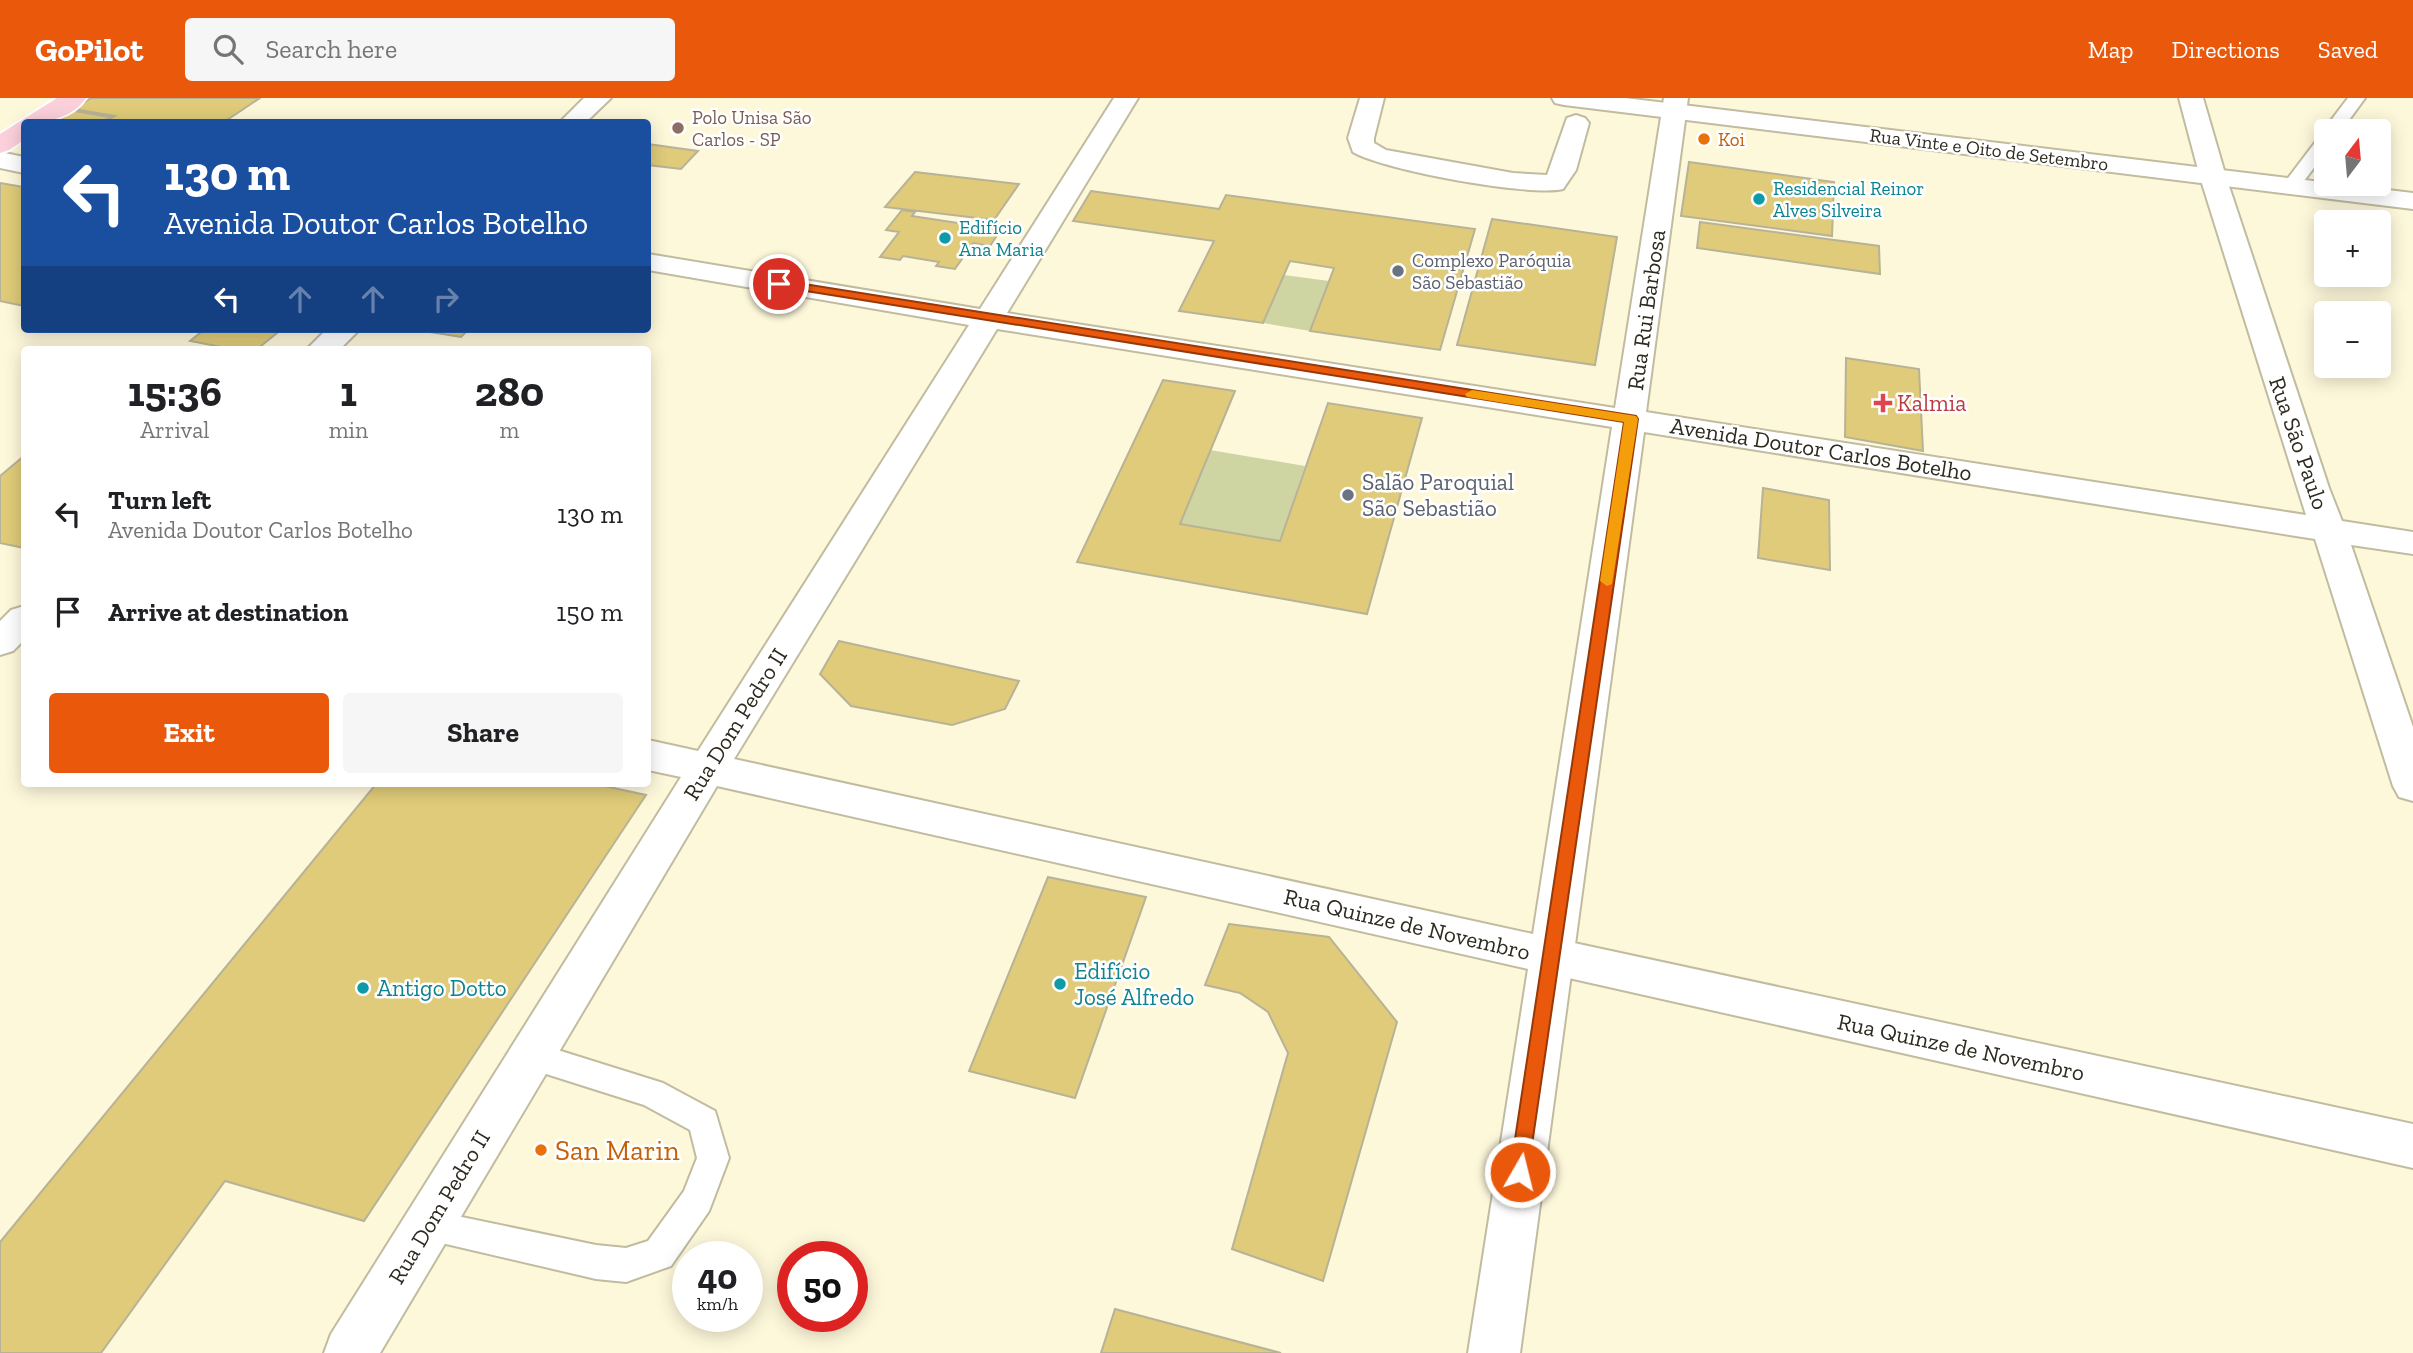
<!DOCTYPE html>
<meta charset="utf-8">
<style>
:root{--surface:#fff;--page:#f6f6f6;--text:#202124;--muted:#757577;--accent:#ea580c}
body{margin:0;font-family:"Zilla Slab",serif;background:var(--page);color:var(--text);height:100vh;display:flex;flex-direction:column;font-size:26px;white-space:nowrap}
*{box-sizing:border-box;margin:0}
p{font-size:23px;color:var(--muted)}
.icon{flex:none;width:38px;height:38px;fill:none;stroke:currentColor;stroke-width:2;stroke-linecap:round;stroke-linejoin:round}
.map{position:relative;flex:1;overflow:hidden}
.details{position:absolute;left:21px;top:248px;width:630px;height:441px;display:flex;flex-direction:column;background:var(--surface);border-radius:7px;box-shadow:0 4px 18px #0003}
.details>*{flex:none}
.banner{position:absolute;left:21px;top:21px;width:630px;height:214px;border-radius:7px;box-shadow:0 4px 18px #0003;background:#1a4fa0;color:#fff;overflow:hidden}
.needle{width:46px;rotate:16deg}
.fabs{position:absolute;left:2314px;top:21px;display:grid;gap:14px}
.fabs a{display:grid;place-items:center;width:77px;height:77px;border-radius:7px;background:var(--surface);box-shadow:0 4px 18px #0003;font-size:35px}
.speed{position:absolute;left:672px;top:1143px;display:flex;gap:14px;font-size:35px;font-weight:700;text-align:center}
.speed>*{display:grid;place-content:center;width:91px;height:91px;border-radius:50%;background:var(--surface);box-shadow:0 4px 18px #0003;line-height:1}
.speed small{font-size:18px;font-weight:400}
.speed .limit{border:10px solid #d22;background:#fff;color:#111}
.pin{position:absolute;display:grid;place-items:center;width:60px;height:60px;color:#fff;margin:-30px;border:4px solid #fff;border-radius:50%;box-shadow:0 2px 7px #0007}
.me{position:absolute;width:77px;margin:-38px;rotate:8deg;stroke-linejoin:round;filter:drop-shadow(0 0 5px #0008)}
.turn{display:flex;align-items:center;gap:24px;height:147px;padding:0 28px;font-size:32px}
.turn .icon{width:91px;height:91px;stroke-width:2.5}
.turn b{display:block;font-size:49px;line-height:60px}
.lanes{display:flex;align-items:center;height:66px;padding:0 28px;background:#0003;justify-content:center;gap:35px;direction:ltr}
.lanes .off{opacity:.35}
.eta{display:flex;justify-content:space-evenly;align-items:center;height:119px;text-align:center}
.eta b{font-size:42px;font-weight:700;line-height:49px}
.button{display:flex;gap:14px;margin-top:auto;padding:14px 28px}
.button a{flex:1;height:80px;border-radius:7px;background:var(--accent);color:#fff;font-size:28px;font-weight:700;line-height:80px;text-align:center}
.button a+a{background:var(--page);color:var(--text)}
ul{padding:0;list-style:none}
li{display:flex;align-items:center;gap:21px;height:98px;padding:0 28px}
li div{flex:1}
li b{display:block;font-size:26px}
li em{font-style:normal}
header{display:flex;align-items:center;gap:42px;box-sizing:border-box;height:98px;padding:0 35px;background:var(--accent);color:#fff}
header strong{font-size:33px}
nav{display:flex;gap:38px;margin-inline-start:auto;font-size:24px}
.search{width:490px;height:63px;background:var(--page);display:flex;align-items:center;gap:18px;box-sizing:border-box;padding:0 24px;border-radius:7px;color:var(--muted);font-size:26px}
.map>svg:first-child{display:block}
.green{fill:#ced5a3}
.building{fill:#dfcb79;stroke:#b8b297;stroke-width:2}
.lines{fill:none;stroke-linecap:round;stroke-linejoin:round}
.lane-casing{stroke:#c1bba0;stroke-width:4}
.street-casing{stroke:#c1bba0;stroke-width:4}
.secondary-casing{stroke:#c1bba0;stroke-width:4}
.primary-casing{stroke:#fff;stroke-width:4}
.lane{fill:#fff;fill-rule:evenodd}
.street{fill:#fff;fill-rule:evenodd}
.secondary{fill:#fff;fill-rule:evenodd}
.primary{fill:#fbd0db;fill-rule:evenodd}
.route{fill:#ea580c;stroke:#983908;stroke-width:2}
.slow{fill:#f59e0b}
.education-dot{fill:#8d6e63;stroke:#fff;stroke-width:2.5}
.food-dot{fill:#e8710a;stroke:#fff;stroke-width:2.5}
.culture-dot{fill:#0f9aa8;stroke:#fff;stroke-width:2.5}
.worship-dot{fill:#6b7280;stroke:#fff;stroke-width:2.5}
.health-dot{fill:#e0444e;stroke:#fff;stroke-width:2.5}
.labels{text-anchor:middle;stroke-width:5;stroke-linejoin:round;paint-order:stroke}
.far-education-label{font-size:19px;fill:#785e54;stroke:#fff;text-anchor:start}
.far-food-label{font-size:19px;fill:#c56008;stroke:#fff;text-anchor:start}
.far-street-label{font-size:19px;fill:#2d2a1f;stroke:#fff}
.far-culture-label{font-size:19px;fill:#0d838f;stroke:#fff;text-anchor:start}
.far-worship-label{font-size:19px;fill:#5b616d;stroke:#fff;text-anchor:start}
.street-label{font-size:23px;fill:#2d2a1f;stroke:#fff}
.health-label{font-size:23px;fill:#be3a42;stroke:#fff;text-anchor:start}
.worship-label{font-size:23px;fill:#5b616d;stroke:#fff;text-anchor:start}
.culture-label{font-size:23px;fill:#0d838f;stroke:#fff;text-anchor:start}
.near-food-label{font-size:28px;fill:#c56008;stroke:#fff;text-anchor:start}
</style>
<header>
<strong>GoPilot</strong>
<div class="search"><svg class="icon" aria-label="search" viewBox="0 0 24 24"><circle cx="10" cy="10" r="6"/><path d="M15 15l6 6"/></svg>Search here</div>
<nav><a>Map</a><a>Directions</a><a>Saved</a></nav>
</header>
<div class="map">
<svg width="2413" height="1255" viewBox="0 0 2413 1255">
<rect width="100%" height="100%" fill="#fef8db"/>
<!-- green -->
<path class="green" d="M1284,177L1329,183L1310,233L1263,225Z
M1210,352L1305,368L1280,443L1180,426Z"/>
<!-- building -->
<path class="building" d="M91,0H260L224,24H104L115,18L74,11Z
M74,13L110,19L101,24H56Z
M648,46L698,53L681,71L648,67Z
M1689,64L1834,84L1832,138L1681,118Z
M915,74L1019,86L994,122L885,109Z
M0,85L24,89V208L0,203Z
M1091,93L1219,111L1226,97L1475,131L1440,252L1310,233L1334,170L1290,163L1263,225L1179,213L1214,143L1073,123Z
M902,112L915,114L912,118L984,129L988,125L1004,127L990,148L973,145L955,171L936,168L939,164L903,158L900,162L880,159L899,134L886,132Z
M1492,121L1617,139L1595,267L1457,247Z
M1700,124L1879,148L1880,176L1697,150Z
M205,231H282L256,252H237L190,243Z
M411,231H469L461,239Z
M1846,260L1919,271L1923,353L1845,339Z
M1163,282L1235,293L1180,426L1280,443L1328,305L1422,320L1367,516L1077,464Z
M24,358V450L0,445V378Z
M1763,390L1829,402L1830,472L1758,460Z
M839,543L1019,583L1005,611L952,627L851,608L820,576Z
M376,686H595L646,697L364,1123L225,1083L101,1255H0V1144Z
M1048,779L1146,799L1075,1000L969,973Z
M1229,826L1329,839L1397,924L1323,1183L1232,1151L1288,955L1268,914L1240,895L1205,887Z
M1115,1211L1281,1255H1101Z"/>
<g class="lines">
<!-- lane casing -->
<g class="lane-casing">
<path id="lane" d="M2348,0H2365L2341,33H2326V36L2323,33Z
M2326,37V54L2297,92H2285L2282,88L2285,84L2320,38Z
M532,944L663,985L715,1013L729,1060L709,1113L671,1168L626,1184L596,1181L416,1139L411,1128L416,1117L428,1112L596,1147L626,1150L648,1143L684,1093L697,1060L690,1032L644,1007L521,968L516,958L521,948Z"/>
</g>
<!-- street casing -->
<g class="street-casing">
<path id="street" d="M1360,0H1384L1374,40V45L1386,52L1513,75L1547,77L1567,20L1576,17L1585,20L1589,25L1576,72L1563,91C1530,99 1383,72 1353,54L1348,40Z
M1552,0H1625L2413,95V111L1564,7L1555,5Z
M1551,840L2413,1026V1070L1551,876L1536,871L1529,858L1536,845Z"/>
</g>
<!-- secondary casing -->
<g class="secondary-casing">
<path id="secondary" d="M584,0H611L586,24H560Z
M1114,0H1138L1007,215L1615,310L1664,0H1688L1646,314L2306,417L2200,79L2179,0H2203L2226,79L2329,390L2342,423L2413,434V456L2351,447L2413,629V703L2399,699L2393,688L2315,441L1644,334L1520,1255H1468L1528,871L717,688L380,1255H324L331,1236L681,679L648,672V642L698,653L969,227L648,172V156L980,211ZM997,231L1612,329L1533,836L734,661Z
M0,54L24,59V75L0,70Z
M327,231H360L339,252H306Z
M24,508V542L13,553L0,557V523L11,512Z"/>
</g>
<!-- primary casing -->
<g class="primary-casing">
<path id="primary" d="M57,0H86C72,21 47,24 24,24V42L9,52L0,55V36Z"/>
</g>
<!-- lane -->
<use href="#lane" class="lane"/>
<!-- street -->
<use href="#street" class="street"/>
<!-- secondary -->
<use href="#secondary" class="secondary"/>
<!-- primary -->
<use href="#primary" class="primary"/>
</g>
<!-- route -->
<path class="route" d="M779,182L1636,318L1638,321L1527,1081L1520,1084L1513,1081L1510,1074L1624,324L775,188L773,186Z"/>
<!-- slow -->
<path class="slow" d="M1472,292L1636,318L1638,321L1612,486L1607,488L1600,483L1624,324L1467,299L1465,296Z"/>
<!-- markers -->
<circle class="education-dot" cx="678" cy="30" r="7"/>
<g class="food-dot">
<circle cx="1704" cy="41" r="7"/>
<circle cx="541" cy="1052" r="7"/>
</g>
<g class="culture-dot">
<circle cx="1759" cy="101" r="7"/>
<circle cx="945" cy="140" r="7"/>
<circle cx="1060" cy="886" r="7"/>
<circle cx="363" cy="890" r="7"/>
</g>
<g class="worship-dot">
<circle cx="1398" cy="173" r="7"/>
<circle cx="1348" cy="397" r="7"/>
</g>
<path class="health-dot" d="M1879.5 294.5h7v7h7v7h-7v7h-7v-7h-7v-7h7z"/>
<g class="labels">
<!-- far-education labels -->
<g class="far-education-label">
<text x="692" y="26">Polo Unisa São<tspan x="692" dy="22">Carlos - SP</tspan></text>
</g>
<!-- far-food labels -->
<g class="far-food-label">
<text x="1718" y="48">Koi</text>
</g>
<!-- far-street labels -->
<g class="far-street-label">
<text transform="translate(1989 51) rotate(7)" y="7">Rua Vinte e Oito de Setembro</text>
</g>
<!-- far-culture labels -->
<g class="far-culture-label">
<text x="1773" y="97">Residencial Reinor<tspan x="1773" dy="22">Alves Silveira</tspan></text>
<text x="959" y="136">Edifício<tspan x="959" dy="22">Ana Maria</tspan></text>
</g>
<!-- far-worship labels -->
<g class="far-worship-label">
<text x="1412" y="169">Complexo Paróquia<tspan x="1412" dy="22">São Sebastião</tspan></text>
</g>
<!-- street labels -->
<g class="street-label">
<text transform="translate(1646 212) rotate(-82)" y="8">Rua Rui Barbosa</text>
<text transform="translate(2299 345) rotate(71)" y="8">Rua São Paulo</text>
<text transform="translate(1821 351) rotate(9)" y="8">Avenida Doutor Carlos Botelho</text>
<text transform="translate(735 626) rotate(-58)" y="8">Rua Dom Pedro II</text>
<text transform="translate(1407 826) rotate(13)" y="8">Rua Quinze de Novembro</text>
<text transform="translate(1961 949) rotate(12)" y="8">Rua Quinze de Novembro</text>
<text transform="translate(439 1109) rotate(-59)" y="8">Rua Dom Pedro II</text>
</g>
<!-- health labels -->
<g class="health-label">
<text x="1897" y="313">Kalmia</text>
</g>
<!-- worship labels -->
<g class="worship-label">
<text x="1362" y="392">Salão Paroquial<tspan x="1362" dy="26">São Sebastião</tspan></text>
</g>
<!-- culture labels -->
<g class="culture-label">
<text x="1074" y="881">Edifício<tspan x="1074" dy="26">José Alfredo</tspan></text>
<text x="377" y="898">Antigo Dotto</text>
</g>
<!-- near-food labels -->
<g class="near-food-label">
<text x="555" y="1062">San Marin</text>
</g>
</g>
</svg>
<div class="fabs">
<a><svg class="needle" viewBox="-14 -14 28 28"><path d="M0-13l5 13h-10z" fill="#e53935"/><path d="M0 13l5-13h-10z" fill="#757577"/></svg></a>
<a>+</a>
<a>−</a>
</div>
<div class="speed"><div>40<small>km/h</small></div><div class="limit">50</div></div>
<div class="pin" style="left:779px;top:186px;background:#d93025"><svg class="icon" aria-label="arrive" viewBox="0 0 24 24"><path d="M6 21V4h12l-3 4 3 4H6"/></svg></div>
<svg class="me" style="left:1520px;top:1074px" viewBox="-20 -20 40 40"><circle r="17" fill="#ea580c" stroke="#fff" stroke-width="3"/><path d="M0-11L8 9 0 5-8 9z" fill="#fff"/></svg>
<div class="banner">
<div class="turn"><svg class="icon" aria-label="left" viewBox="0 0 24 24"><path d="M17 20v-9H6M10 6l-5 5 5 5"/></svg><div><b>130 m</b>Avenida Doutor Carlos Botelho</div></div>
<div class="lanes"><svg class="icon" aria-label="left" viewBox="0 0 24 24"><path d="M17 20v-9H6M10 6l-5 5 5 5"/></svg><svg class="icon off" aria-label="ahead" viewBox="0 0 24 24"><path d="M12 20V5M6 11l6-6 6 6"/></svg><svg class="icon off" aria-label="ahead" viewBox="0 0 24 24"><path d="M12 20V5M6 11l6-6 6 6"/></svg><svg class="icon off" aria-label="right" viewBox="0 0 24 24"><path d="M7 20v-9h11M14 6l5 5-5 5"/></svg></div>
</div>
<section class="details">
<div class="eta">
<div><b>15:36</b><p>Arrival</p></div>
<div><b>1</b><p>min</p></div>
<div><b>280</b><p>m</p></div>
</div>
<ul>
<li><svg class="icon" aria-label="left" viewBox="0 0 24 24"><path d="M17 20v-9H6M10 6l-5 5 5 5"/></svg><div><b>Turn left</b><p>Avenida Doutor Carlos Botelho</p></div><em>130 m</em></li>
<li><svg class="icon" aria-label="arrive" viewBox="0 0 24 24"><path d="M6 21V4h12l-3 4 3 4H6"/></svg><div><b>Arrive at destination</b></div><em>150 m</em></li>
</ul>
<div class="button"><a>Exit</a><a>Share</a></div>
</section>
</div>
